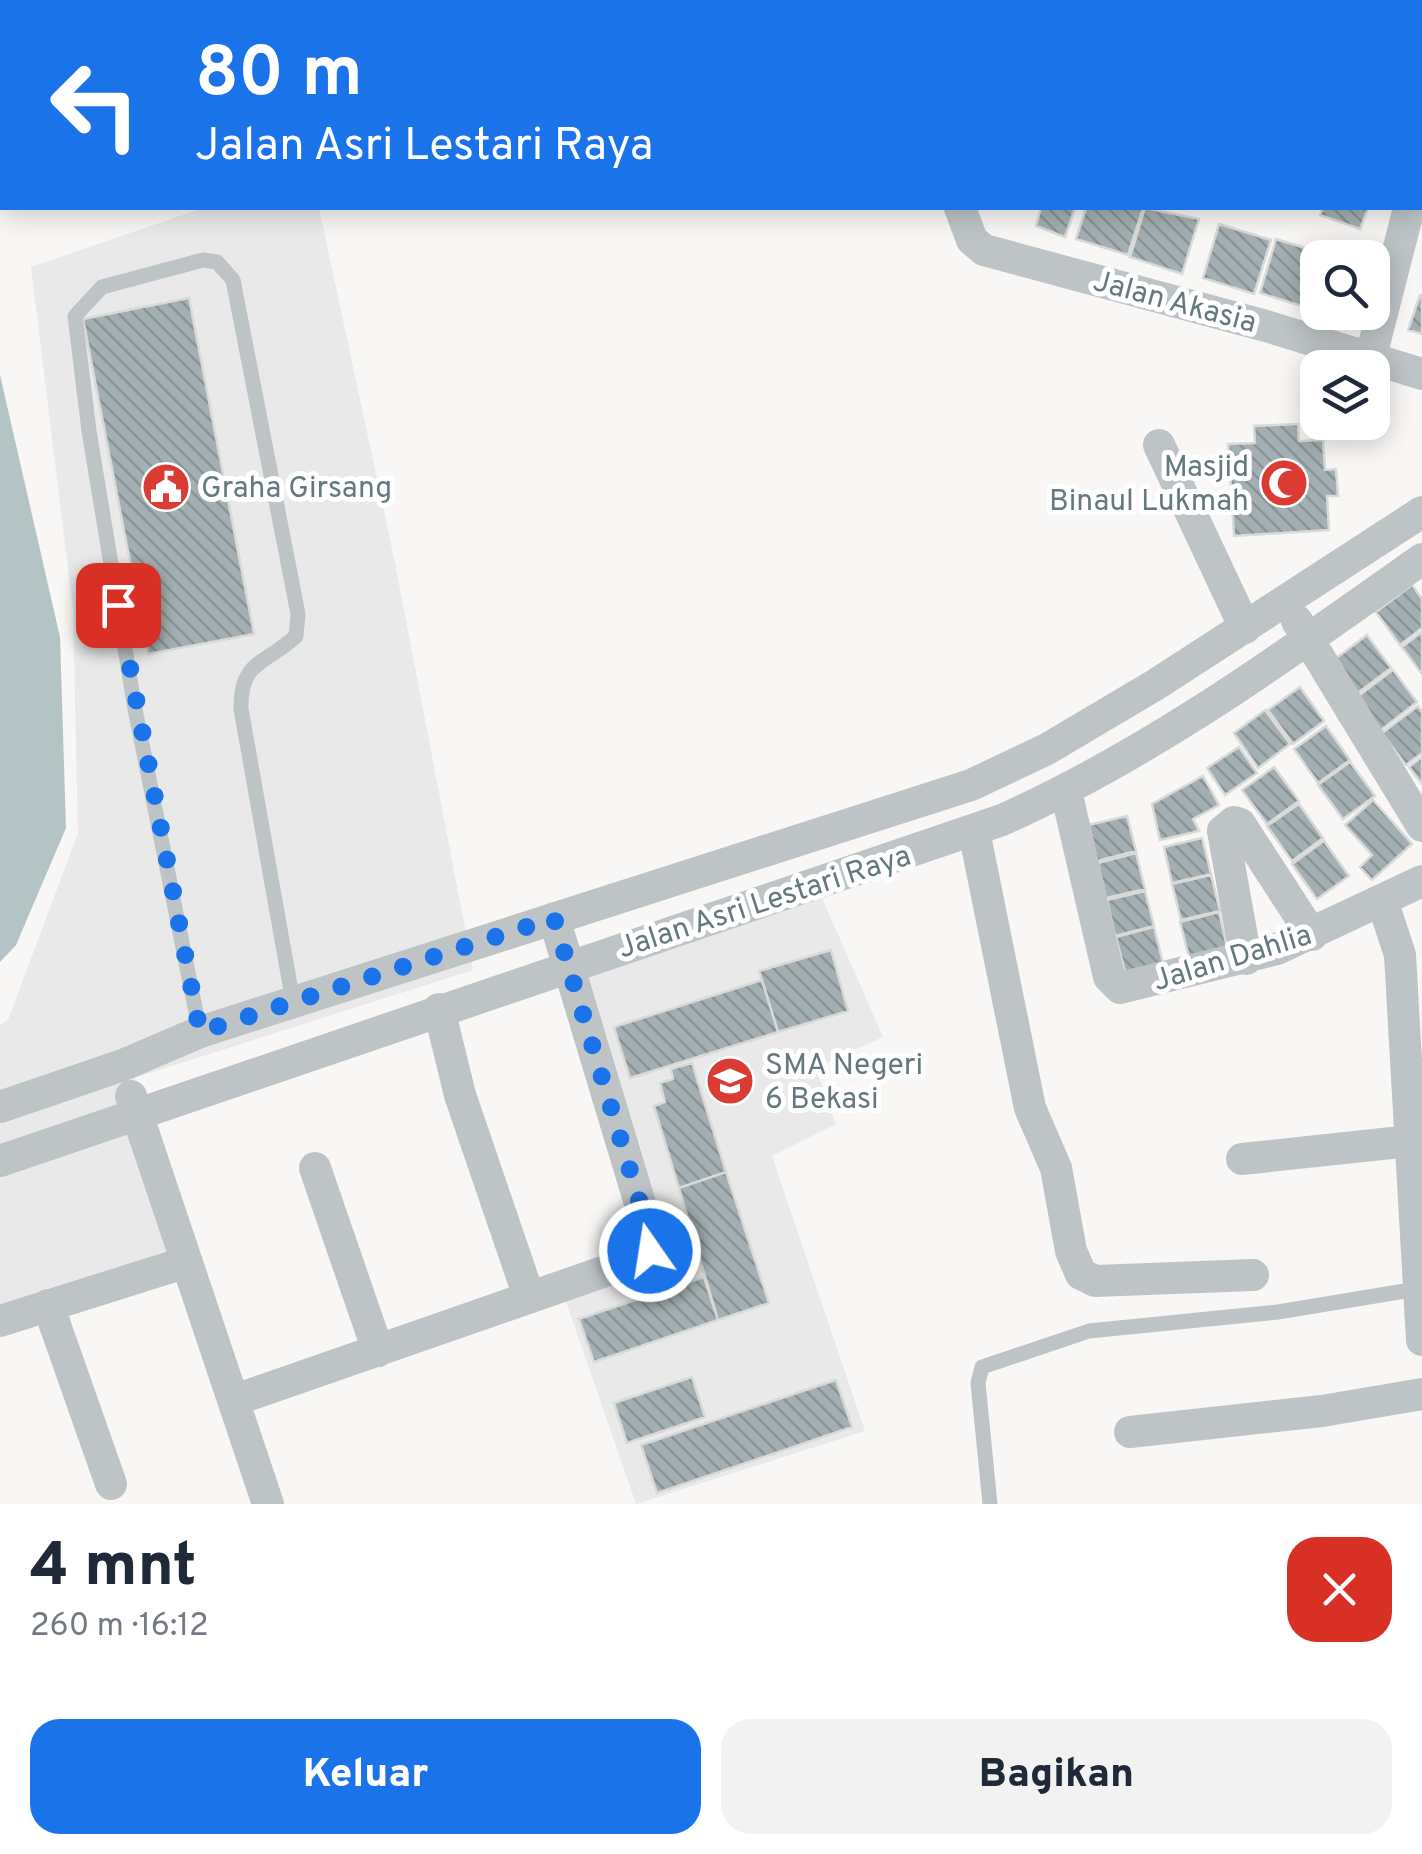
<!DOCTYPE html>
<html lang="id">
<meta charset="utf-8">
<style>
:root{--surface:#fff;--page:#f2f2f3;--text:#1f2937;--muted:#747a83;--accent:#1a73e8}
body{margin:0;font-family:Overpass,sans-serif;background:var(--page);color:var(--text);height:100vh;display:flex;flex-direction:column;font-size:38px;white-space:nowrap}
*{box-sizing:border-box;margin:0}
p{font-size:32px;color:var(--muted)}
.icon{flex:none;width:55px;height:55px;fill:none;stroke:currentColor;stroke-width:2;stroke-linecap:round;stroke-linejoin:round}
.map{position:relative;height:1504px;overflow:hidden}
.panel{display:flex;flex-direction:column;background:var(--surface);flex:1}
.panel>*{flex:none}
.guide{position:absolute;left:0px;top:0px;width:1422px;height:210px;box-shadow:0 5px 25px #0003;background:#1a73e8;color:#fff;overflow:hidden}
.fabs{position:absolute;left:1300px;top:240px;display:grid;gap:20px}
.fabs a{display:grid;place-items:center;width:90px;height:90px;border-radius:20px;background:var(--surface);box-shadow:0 5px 25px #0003;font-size:50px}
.pin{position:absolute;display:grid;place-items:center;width:85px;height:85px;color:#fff;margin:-42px;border-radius:20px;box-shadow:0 5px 15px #0006}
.me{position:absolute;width:110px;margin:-55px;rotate:347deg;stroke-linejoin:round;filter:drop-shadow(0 0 8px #0008)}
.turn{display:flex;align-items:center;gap:35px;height:210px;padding:0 30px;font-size:45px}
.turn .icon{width:130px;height:130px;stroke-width:2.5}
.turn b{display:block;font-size:70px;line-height:85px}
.round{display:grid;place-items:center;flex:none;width:105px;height:105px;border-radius:30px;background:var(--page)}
.overview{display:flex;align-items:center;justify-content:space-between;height:170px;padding:0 30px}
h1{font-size:60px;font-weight:800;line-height:75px}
.cta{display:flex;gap:20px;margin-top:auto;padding:20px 30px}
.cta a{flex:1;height:115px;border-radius:30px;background:var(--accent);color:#fff;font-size:40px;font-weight:800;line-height:115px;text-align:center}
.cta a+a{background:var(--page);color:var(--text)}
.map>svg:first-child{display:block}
.built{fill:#e8e9e8}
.water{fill:#b4c4c5}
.building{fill:url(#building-back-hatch);stroke:#d9d9d7;stroke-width:2.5}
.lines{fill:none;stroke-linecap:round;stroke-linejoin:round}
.service{stroke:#bec4c6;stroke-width:15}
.minor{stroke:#bec4c6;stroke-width:32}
.route{stroke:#1a73e8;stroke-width:18;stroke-dasharray:0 32.4}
.labels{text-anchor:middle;stroke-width:10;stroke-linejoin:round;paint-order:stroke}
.street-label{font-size:30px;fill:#64787e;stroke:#fff}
.poi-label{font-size:30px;fill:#64787e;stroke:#fff;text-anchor:start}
</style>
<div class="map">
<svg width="1422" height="1504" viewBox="0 0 1422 1504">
<defs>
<pattern id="building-back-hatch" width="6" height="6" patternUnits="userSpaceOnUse" patternTransform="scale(2.5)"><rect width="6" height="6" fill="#a3afb2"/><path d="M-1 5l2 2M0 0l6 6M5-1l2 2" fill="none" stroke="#889396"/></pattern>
</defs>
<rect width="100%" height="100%" fill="#f8f7f5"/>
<!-- built -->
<path class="built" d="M203,208H319L395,563L473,970L134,1078L196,1270L0,1335V1025L8,1020L78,833L73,609L31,267Z
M819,891L883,1037L816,1068L836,1124L772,1156L865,1431L636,1504L563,1293L660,1255L578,970Z"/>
<!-- water -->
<path class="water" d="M0,375L60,637L66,828L16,945L0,962Z"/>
<!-- building -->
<path class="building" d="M799,0H882V1L800,2Z
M999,0H1043V2H1000Z
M1041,208H1075L1065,237L1036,226Z
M1086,208H1143L1128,255L1076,239Z
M1145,208L1199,219L1182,274L1130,257Z
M1323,208H1368L1360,229L1320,215Z
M1219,224L1271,240L1254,294L1203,278Z
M1276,239L1328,255L1318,258V290L1311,309L1260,293Z
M1420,295H1422V334L1408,330Z
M189,298L254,634L148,654L83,319Z
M1329,312H1371L1367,325Z
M1298,424L1299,441L1323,440L1325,470L1336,469L1338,496H1327L1329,530L1234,536L1228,444L1255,443L1254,426Z
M1412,585L1422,599V628L1400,645L1376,612Z
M1422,632V674L1402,647Z
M1367,635L1391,668L1355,695L1331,662Z
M1393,670L1417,702L1381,730L1357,697Z
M1300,687L1324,721L1293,744L1268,710Z
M1418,706L1422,712V753L1406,765L1382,733Z
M1265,710L1290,744L1258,768L1234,733Z
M1326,726L1350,760L1318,783L1294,749Z
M1239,747L1257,773L1225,795L1207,768Z
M1422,757V784L1409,767Z
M1350,762L1375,796L1343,819L1318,785Z
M1274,767L1299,801L1267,824L1242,790Z
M1203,776L1219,805L1193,819L1199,831L1160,840L1152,804Z
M1373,800L1412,844L1372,880L1360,867L1372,855L1345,825Z
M1299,804L1323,838L1292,861L1267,826Z
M1127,816L1136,851L1097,861L1089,825Z
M1202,838L1211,874L1172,883L1164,847Z
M1324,841L1349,876L1317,899L1292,864Z
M1136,853L1145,889L1106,898L1098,863Z
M1211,875L1220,911L1181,920L1172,884Z
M1145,891L1154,926L1115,936L1107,900Z
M1219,912L1227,947L1189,957L1180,922Z
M1154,927L1163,963L1125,972L1116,937Z
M831,950L848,1011L778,1032L759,971Z
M762,980L778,1032L630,1078L614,1027Z
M692,1063L726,1172L679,1188L654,1106L665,1102L660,1083L673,1079L671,1069Z
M726,1172L769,1303L718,1320L679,1188Z
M704,1277L718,1320L594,1362L579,1319Z
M692,1377L705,1417L627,1443L614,1403Z
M836,1380L852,1427L657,1493L641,1445Z"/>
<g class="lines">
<!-- service -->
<path class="service" d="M200,1032L135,709L89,431L75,316L102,287L203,260L217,262L233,280L298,614L296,636C265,665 240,660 241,709L293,1002
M990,1504L978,1383L982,1367L1089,1331L1278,1312L1417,1289"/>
<!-- minor -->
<path class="minor" d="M714,0L715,2
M901,0V2
M1068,0V2
M1103,2L1104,0
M1288,2L1289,0
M1420,173L1422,167
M960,208L972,240L984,250L1266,326L1422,374
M1371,356L1409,208
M1159,445L1245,628
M1297,621L1422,826
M1066,791L1109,977L1120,988L1277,949L1422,881
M974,831L1030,1108L1056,1168L1071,1251L1081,1274L1095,1281L1253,1275
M1383,903L1400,955L1422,1340
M1246,959L1223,831L1234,822L1240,824L1312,935
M439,1009L460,1095L528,1294
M131,1096L268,1504
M0,1107L123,1065L200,1032L971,785L1047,749L1155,685L1422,512
M1242,1159L1410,1141
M0,1161L1002,820C1152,753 1289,653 1422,559
M315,1168L378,1351
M48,1305L111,1484
M0,1321L187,1262
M235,1400L643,1258L650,1251L651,1240L554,918
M1130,1432L1322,1411L1422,1394"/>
</g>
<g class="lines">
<!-- route -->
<path class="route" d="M118,605L200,1032L554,918L651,1240L650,1251"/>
</g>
<!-- icons -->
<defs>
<g id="mosque-disc" transform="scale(2.5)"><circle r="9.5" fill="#da3b33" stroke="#fff"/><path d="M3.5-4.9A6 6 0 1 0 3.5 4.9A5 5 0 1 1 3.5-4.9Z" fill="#fff"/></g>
<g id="civic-disc" transform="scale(2.5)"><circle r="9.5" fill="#da3b33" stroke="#fff"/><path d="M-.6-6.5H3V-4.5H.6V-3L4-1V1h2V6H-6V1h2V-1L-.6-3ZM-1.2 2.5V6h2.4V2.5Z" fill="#fff"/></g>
<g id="school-disc" transform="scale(2.5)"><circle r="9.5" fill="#da3b33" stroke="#fff"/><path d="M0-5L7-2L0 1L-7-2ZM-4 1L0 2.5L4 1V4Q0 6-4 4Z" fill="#fff"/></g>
</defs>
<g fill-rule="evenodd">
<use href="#mosque-disc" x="1284" y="483"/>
<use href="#civic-disc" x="166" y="487"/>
<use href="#school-disc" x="730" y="1081"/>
</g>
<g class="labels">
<!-- street labels -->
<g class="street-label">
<text transform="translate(1175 301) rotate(15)" y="10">Jalan Akasia</text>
<text transform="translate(764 901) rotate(-18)" y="10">Jalan Asri Lestari Raya</text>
<text transform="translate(1232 957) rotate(-17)" y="10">Jalan Dahlia</text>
</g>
<!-- poi labels -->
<g class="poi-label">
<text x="1249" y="476" text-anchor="end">Masjid<tspan x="1249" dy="34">Binaul Lukmah</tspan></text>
<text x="201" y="497">Graha Girsang</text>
<text x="765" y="1074">SMA Negeri<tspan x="765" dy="34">6 Bekasi</tspan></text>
</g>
</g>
</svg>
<div class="fabs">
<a><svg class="icon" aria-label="search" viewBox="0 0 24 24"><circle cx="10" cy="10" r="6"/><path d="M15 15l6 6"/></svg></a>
<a><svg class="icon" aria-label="layers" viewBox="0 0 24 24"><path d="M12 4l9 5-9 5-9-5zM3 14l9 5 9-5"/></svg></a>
</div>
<div class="pin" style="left:118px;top:605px;background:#d93025"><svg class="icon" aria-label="arrive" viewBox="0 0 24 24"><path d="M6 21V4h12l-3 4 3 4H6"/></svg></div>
<svg class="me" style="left:650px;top:1251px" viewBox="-20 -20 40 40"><circle r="17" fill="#1a73e8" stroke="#fff" stroke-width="3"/><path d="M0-11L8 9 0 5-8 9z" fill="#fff"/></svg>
<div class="guide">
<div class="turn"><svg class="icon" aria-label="left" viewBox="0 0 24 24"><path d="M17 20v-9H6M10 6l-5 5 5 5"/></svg><div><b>80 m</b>Jalan Asri Lestari Raya</div></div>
</div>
</div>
<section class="panel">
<div class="overview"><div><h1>4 mnt</h1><p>260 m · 16:12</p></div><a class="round" style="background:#d93025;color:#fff"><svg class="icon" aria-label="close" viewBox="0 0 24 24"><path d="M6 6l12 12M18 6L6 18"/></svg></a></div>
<div class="cta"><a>Keluar</a><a>Bagikan</a></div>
</section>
